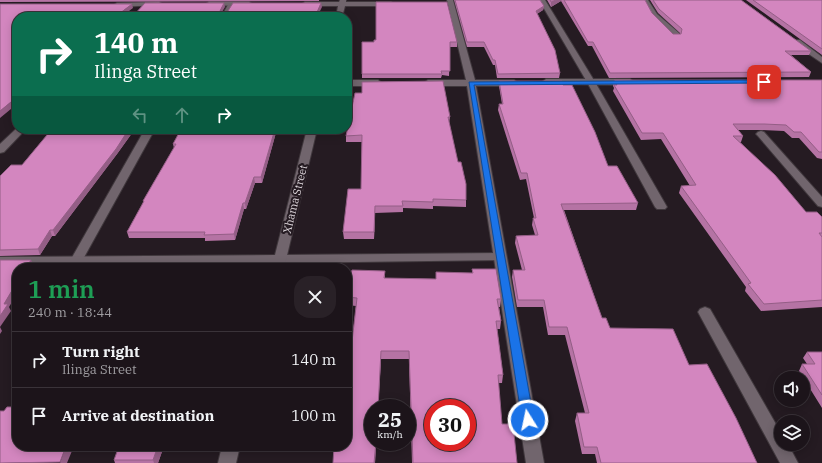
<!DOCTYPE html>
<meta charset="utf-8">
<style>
:root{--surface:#1c141a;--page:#292127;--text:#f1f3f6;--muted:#a09ea2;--line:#3a3339}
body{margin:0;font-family:"IBM Plex Serif",serif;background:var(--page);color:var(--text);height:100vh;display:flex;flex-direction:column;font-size:15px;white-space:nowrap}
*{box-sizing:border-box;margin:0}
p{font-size:13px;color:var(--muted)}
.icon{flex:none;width:22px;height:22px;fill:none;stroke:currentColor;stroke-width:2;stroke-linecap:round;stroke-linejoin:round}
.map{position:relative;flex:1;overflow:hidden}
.drawer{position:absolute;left:12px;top:263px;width:340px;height:188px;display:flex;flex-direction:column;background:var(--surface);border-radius:16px;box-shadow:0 2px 10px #0003,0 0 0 1px var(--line)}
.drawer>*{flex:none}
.top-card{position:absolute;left:12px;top:12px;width:340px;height:122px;border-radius:16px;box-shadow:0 2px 10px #0003,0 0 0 1px var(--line);background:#0b6e4f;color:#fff;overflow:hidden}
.tools{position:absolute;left:774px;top:371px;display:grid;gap:8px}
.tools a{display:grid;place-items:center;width:36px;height:36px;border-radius:50%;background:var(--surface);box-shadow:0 2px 10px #0003,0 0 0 1px var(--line);font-size:20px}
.speed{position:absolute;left:364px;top:399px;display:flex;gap:8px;font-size:20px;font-weight:700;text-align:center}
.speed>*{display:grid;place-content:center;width:52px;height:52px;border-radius:50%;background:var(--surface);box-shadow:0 2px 10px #0003,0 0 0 1px var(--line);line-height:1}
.speed small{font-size:10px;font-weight:400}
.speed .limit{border:6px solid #d22;background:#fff;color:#111}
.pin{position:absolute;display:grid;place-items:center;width:34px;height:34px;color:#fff;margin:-17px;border-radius:8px;box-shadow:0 2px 6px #0006}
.me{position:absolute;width:44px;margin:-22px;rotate:350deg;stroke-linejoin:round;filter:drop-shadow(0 0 3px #0008)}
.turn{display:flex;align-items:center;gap:14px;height:84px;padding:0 16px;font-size:18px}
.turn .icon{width:52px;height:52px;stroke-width:2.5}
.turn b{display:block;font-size:28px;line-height:34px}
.lanes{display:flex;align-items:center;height:38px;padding:0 16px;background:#0003;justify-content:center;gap:20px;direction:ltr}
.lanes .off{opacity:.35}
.round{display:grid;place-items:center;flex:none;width:42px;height:42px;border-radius:16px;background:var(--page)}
.overview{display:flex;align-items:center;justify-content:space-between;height:68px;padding:0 16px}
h1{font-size:24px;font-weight:600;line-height:30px;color:#1e9e55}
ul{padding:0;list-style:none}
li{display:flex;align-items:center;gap:12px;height:56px;padding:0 16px;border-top:1px solid var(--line)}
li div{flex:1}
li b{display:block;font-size:15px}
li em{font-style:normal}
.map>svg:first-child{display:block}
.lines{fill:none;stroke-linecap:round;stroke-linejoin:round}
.lane-casing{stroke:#40383d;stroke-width:2}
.street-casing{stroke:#40383d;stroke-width:2}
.lane{fill:#71656d;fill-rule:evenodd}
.street{fill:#71656d;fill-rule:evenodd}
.wall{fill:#b573a4}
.shaded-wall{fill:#945e86}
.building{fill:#d386bf;stroke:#945e86;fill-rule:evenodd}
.route{fill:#1a73e8;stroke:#114b97}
.labels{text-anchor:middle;stroke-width:4;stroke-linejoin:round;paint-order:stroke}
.street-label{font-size:11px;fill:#ddd6db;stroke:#251b22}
</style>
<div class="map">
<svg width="822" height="463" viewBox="0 0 822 463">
<rect width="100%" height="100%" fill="#251b22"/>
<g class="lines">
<!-- lane casing -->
<g class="lane-casing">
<path id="lane" d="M539,0H545L595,82L667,207L665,209H657L655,207L587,82Z
M642,0H648L657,14L679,33V37H673L652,16Z
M229,3L234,4L227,17H221Z
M145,129H155L82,261L80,264H72L70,261Z
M761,131L764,132L822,197V207L818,206L758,136L756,134L758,132Z
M500,253L504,254L506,257L504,260L280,263L276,262L274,259L276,256L280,255Z
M705,307L710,309L781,433V444H788L798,463H780L698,312L700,309Z"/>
</g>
<!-- street casing -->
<g class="street-casing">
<path id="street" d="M340,0H346V2H391L394,4L391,6H345L342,17H336L338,6H305L302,4L305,2H339Z
M447,0H453L475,80H514L518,83L514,86H476L544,463H526L467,86H428L424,83L428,80H466Z
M159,2L162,4L161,5L117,7L114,5L117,3Z
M249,2L252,4L251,5L209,6L206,4L209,2Z
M794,40H800L822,57V63L794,44Z
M546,79H630L634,82L630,85L543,84L542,82Z
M347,80H378L382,83L378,86H347Z
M17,128V129H26L4,152L0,153V144Z
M307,129H317L284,268H272L273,263L0,265V257L275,255Z
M222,446H240L236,463H218Z"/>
</g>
<!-- lane -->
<use href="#lane" class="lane"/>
<!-- street -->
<use href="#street" class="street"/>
</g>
<!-- wall -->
<path class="wall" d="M0,0H319V1L0,2Z
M454,0H540L544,6L543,10L537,14L560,73L559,78H497L495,65H493L484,47H467Z
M547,0H645L652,13L673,34H680V33L658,13L650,0H741L811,51L809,55H791L811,72L809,77L609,78L592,46H588L561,1L551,7Z
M746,0H822V55Z
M362,42H457V47H450L449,76L442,75L441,78H362Z
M614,80H822V159L817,158L799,138H792L784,131L761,130H738L743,136L741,142H740L806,212L822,217V307L761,311L745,291L746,287L679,193L681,186H690L661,139L641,140L613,91L614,88L613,86Z
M499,81L563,85L608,166L638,203L636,210H564L602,318L610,328L689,365L757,463H597L595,454H582L575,421L577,413H585L565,335H548L543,307H517L512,277L513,270H522L515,243L516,236L535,235L532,225L533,218H534L526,179L520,180L498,110L499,104H502L499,86Z
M450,117L449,123L466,200V207L433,206V209L403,208V212L375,213L374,239H344L343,232L361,189L362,142H346V136Z
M52,129H135L117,154L55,236H52L40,255L0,256V176L22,165Z
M277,129L262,183H255L246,209H244L235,240L205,241V238H129L127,232L143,203V201L174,148L173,144Z
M472,269L501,299L500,307H499L501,321L500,329H497L503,375L502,383H498L502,424L517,463H412L409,359H381L375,463H333L350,359L356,306L347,305V291L385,271V278L436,279L472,273Z
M807,352H822V408L799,371L802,364H807L803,358Z
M164,446L158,463H115L114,460Z"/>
<!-- shaded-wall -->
<path class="shaded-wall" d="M556,0H562L561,1L551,7V2Z
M224,3L225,7L219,17V13Z
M321,3L322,7L317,17H315Z
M132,4L133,8L121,17H115Z
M544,6L543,10L535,15L536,11Z
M17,97V104L0,118V111Z
M129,129H135L117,154L55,236L53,230Z
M275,129H277L262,183L261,177Z
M254,177L255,183L246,209L245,203Z
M243,203L244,209L235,240L234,234Z
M375,206V213L374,239V232Z
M50,230L52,236L40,255L38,249Z
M31,260L34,266L33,268H26Z
M17,282V294L9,307L11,311L0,327L2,331L0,334V316L4,304Z
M381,351V359L378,408Z
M376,442L375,463H374Z
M66,446H74L67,463H60Z
M158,446H164L158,463H154L153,460Z"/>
<!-- building -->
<path class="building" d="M455,0H540L544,6L536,11L555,50L560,73L498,74L495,60H493L484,42H467Z
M550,0H556L551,2Z
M564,0H645L652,13L673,34H681L682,29L659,9L653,0H741L811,51H785L811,72L610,73L593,42H588Z
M753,0H822V49Z
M376,2H447L457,42H450V71H441L442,74H362V42H374V40H376Z
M145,3H224L219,13L226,14L233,3H321L315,17H132Z
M0,4H132L115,17H17V97L0,111Z
M614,80H822V152H819L801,132H794L786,125L764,124H733L743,136H733L775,175L806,212H817L822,217V233H819L822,237V300L764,304L748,284L751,283L681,186L696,185L663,133H642L614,85H617Z
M443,81L450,117H448L458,162H461L466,184V200L433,199V202L402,201L403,206H375L374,232H343L348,189H361L362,135L346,136L355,93H362V82Z
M499,81H562L563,85H572L595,132L608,166H617L638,203L561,204L602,318H606L610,328L673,329L689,365L707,364L736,418L757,463H601L597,447H584L577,413H589L567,327H549L544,300H518L513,270H525L516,236L538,235L533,218H536L527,173H521L499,104H503Z
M52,129H129L116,149L53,230H50L38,249L0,250V176L11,165H22Z
M181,129H275L261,177H254L245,203H243L234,234L204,235L205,232H127L144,201H143L176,144H173Z
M0,260H31L26,268H17V282L4,304H8L0,316Z
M472,269H496L501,299H497L501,321H496L503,375H498L502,424H513L517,463H413L409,351H381L378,408H373V442H376L374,463H333L334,446H347V359H350L357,298L347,297V291L352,270L385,271L384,278L436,279V272L473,273ZM433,408H467V442H433Z
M807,352H822V395L802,364H815Z
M7,407H17V446H66L60,462L0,463V411H4Z
M119,446H158L153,460H114Z"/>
<!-- route -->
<path class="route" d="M764,80L766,81V83L474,85L534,420L532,424L528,426L523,424L522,420L469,82Z"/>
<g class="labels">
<!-- street labels -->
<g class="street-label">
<text transform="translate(295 199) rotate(-76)" y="4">Xhama Street</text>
</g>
</g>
</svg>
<div class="tools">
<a><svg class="icon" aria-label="sound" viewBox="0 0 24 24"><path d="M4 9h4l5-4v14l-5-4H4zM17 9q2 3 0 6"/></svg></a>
<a><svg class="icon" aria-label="layers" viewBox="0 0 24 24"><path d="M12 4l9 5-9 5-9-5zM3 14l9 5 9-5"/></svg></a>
</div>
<div class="speed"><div>25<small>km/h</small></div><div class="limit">30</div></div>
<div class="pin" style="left:764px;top:82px;background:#d93025"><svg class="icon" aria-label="arrive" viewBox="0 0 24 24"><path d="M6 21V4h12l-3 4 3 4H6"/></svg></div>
<svg class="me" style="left:528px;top:420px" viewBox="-20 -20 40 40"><circle r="17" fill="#1a73e8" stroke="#fff" stroke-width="3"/><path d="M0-11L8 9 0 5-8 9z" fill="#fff"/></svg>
<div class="top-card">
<div class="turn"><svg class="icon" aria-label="right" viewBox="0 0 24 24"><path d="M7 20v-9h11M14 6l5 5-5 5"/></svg><div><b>140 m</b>Ilinga Street</div></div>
<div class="lanes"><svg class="icon off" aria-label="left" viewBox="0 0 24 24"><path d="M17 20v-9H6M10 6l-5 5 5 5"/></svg><svg class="icon off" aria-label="ahead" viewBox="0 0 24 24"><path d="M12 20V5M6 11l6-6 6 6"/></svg><svg class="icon" aria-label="right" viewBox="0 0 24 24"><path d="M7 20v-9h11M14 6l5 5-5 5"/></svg></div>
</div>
<section class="drawer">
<div class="overview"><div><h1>1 min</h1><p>240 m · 18:44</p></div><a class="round"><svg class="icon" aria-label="close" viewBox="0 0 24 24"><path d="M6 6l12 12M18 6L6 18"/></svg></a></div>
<ul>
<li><svg class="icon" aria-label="right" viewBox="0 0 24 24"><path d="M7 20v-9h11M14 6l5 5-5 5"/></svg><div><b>Turn right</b><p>Ilinga Street</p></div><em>140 m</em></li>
<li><svg class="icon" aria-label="arrive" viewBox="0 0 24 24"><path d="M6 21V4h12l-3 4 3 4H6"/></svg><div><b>Arrive at destination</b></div><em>100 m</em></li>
</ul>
</section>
</div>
